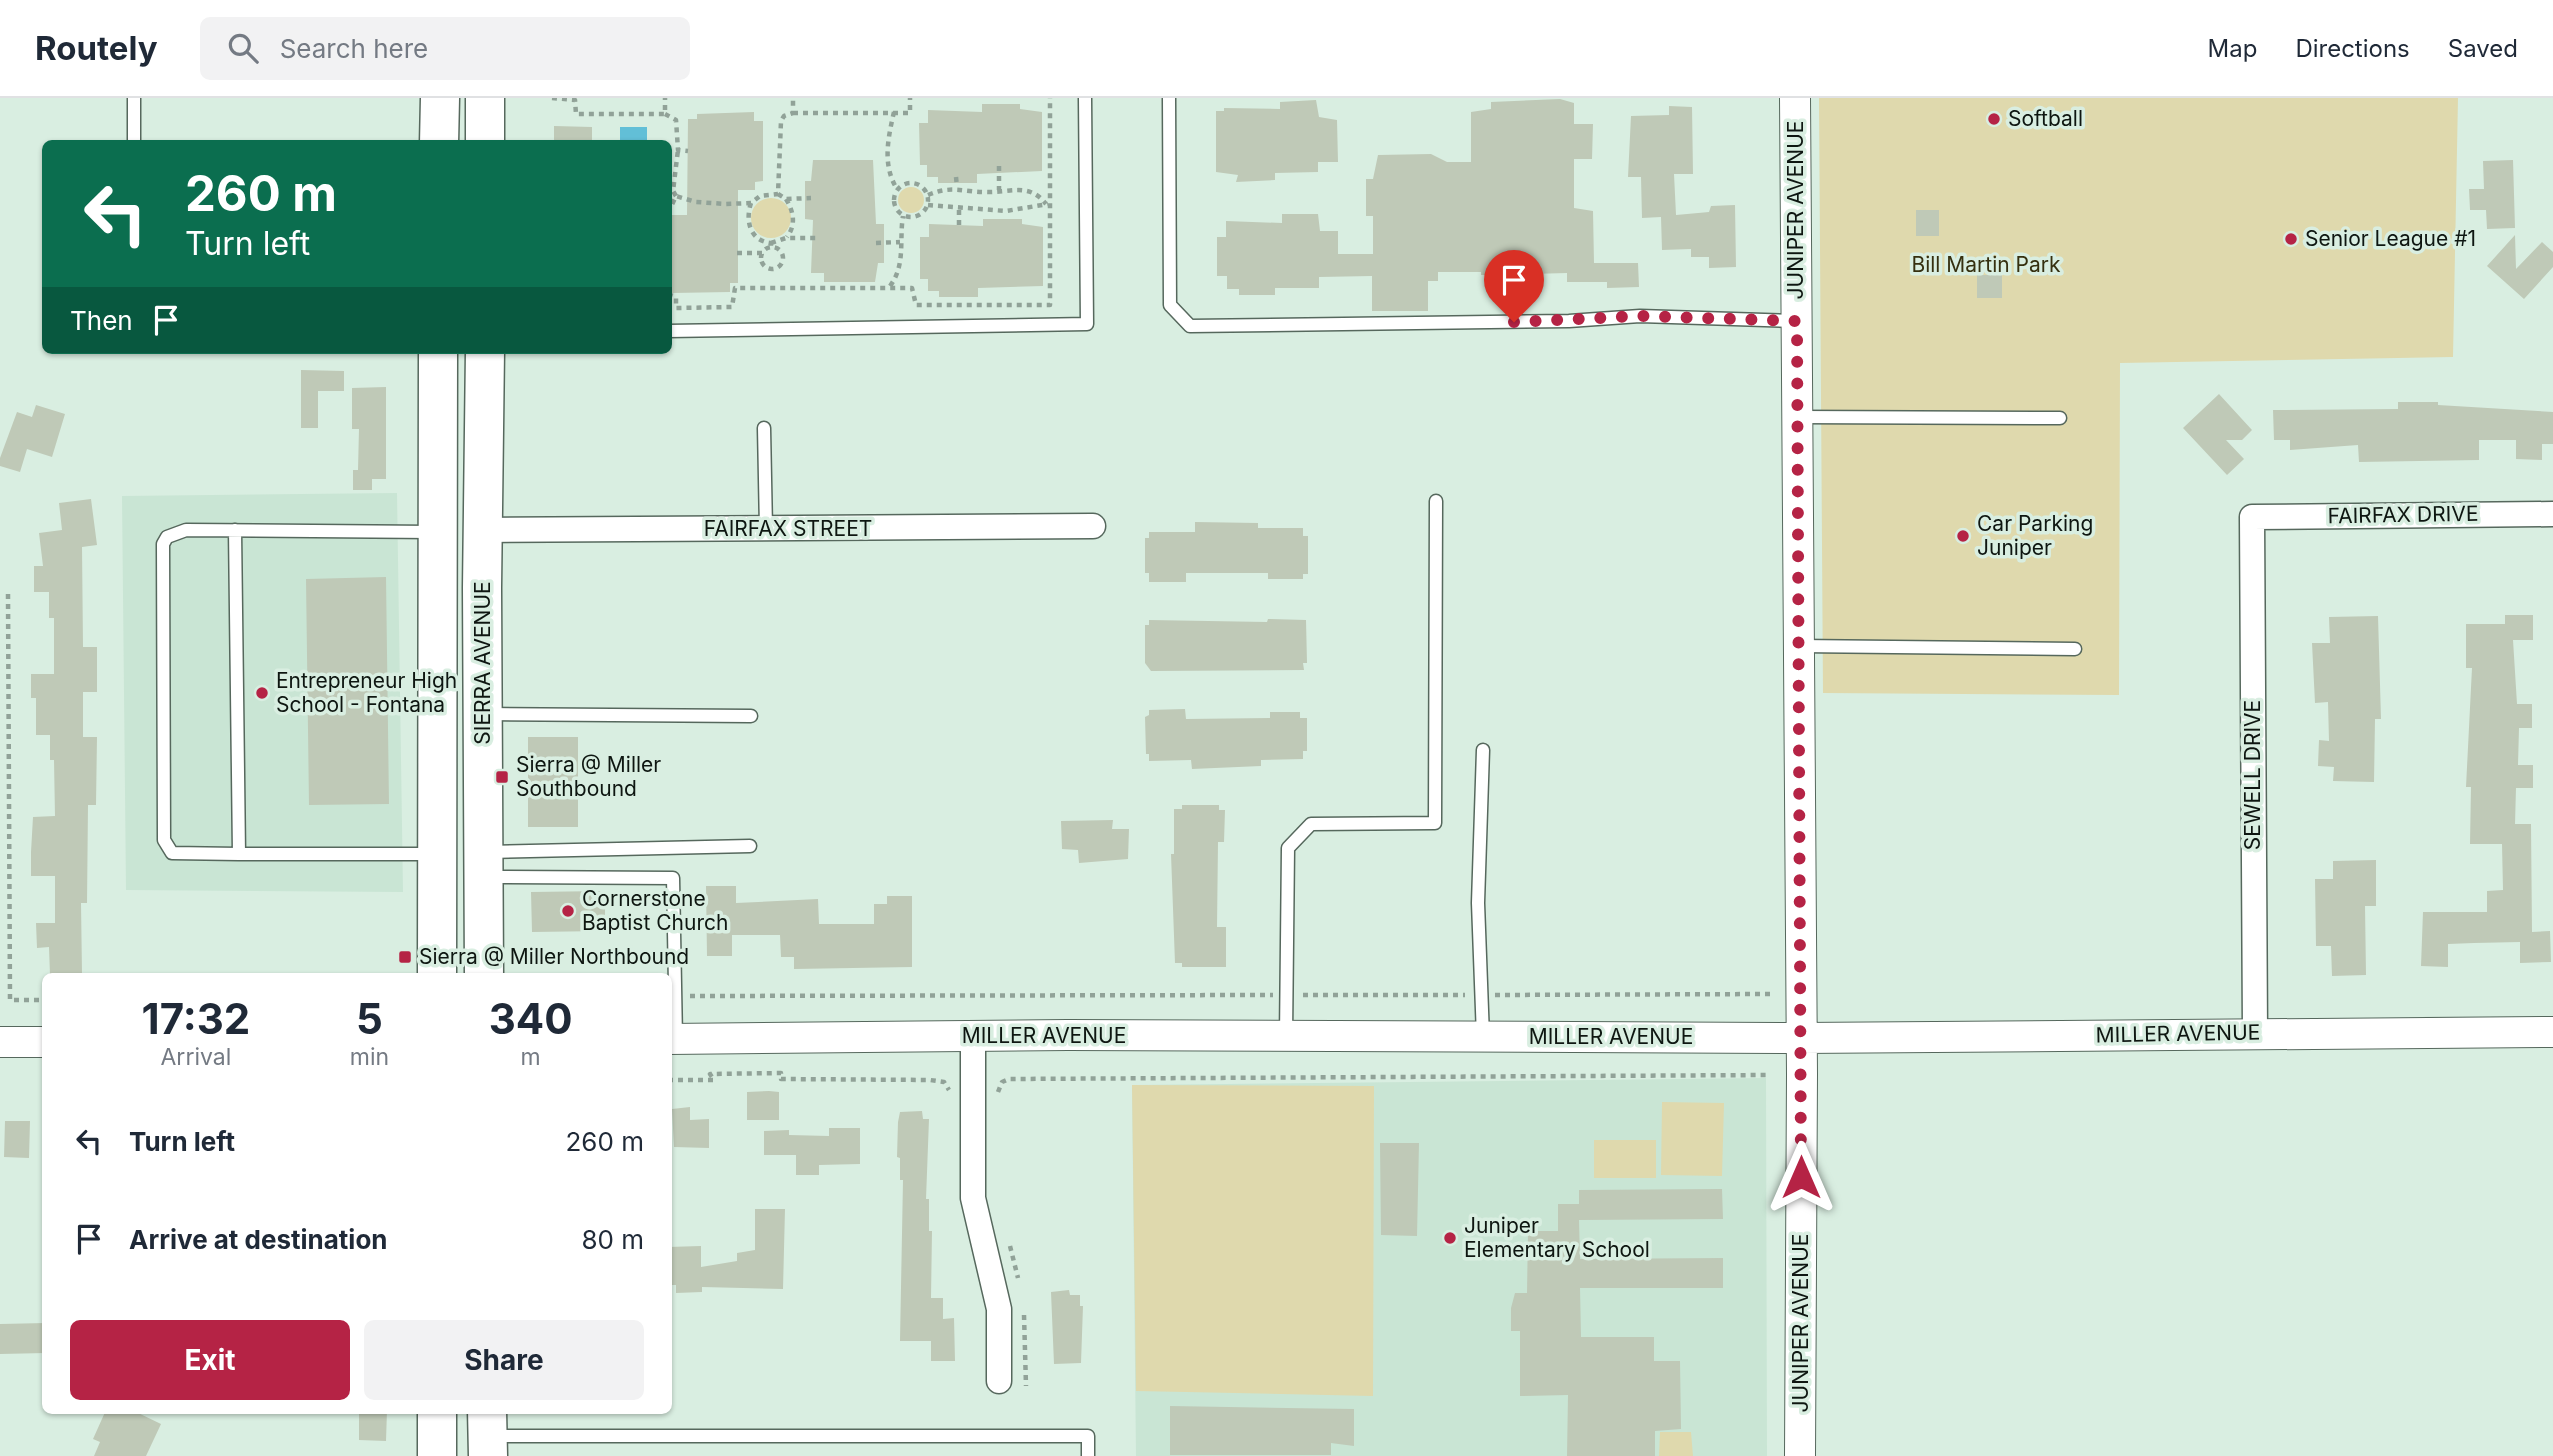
<!DOCTYPE html>
<style>
:root{--surface:#fff;--page:#f2f2f3;--text:#1f2937;--muted:#747a83;--line:#e0e1e3;--accent:#b52345}
body{margin:0;font-family:Inter,sans-serif;background:var(--page);color:var(--text);height:100vh;display:flex;flex-direction:column;font-size:26px;white-space:nowrap}
*{box-sizing:border-box;margin:0}
p{font-size:23px;color:var(--muted)}
.icon{flex:none;width:38px;height:38px;fill:none;stroke:currentColor;stroke-width:2;stroke-linecap:round;stroke-linejoin:round}
.map{position:relative;flex:1;overflow:hidden}
.drawer{position:absolute;left:42px;top:875px;width:630px;height:441px;display:flex;flex-direction:column;background:var(--surface);border-radius:10px;box-shadow:0 2px 5px #0004}
.drawer>*{flex:none}
.top-card{position:absolute;left:42px;top:42px;width:630px;height:214px;border-radius:10px;box-shadow:0 2px 5px #0004;background:#0b6e4f;color:#fff;overflow:hidden}
.pin{position:absolute;display:grid;place-items:center;width:60px;height:60px;color:#fff;margin:-72px -30px;border-radius:50% 50% 50% 0;rotate:-45deg;box-shadow:0 0 7px #0007}
.pin .icon{rotate:45deg}
.me{position:absolute;width:77px;margin:-38px;rotate:0deg;stroke-linejoin:round;filter:drop-shadow(0 0 5px #0008)}
.turn{display:flex;align-items:center;gap:24px;height:147px;padding:0 28px;font-size:32px}
.turn .icon{width:91px;height:91px;stroke-width:2.5}
.turn b{display:block;font-size:49px;line-height:60px}
.then{display:flex;align-items:center;height:66px;padding:0 28px;background:#0003;gap:14px;font-size:26px}
.eta{display:flex;justify-content:space-evenly;align-items:center;height:119px;text-align:center}
.eta b{font-size:42px;font-weight:700;line-height:49px}
.action{display:flex;gap:14px;margin-top:auto;padding:14px 28px}
.action a{flex:1;height:80px;border-radius:10px;background:var(--accent);color:#fff;font-size:28px;font-weight:700;line-height:80px;text-align:center}
.action a+a{background:var(--page);color:var(--text)}
ul{padding:0;list-style:none}
li{display:flex;align-items:center;gap:21px;height:98px;padding:0 28px}
li div{flex:1}
li b{display:block;font-size:26px}
li em{font-style:normal}
header{display:flex;align-items:center;gap:42px;box-sizing:border-box;height:98px;padding:0 35px;background:var(--surface);border-bottom:2px solid var(--line)}
header strong{font-size:33px}
nav{display:flex;gap:38px;margin-inline-start:auto;font-size:24px}
.search{width:490px;height:63px;background:var(--page);display:flex;align-items:center;gap:18px;box-sizing:border-box;padding:0 24px;border-radius:10px;color:var(--muted);font-size:26px}
.map>svg:first-child{display:block}
.built{fill:#c9e5d4}
.green{fill:#dfd9ad}
.water{fill:#62bfd7}
.building{fill:#bfc9b7}
.lines{fill:none;stroke-linecap:round;stroke-linejoin:round}
.service-casing{stroke:#56685d;stroke-width:15}
.minor-casing{stroke:#56685d;stroke-width:27}
.tertiary-casing{stroke:#56685d;stroke-width:32}
.primary-casing{stroke:#56685d;stroke-width:41}
.path{stroke:#91a298;stroke-width:4.5;stroke-dasharray:5 5;stroke-linecap:butt}
.service{stroke:#fff;stroke-width:12}
.minor{stroke:#fff;stroke-width:24}
.tertiary{stroke:#fff;stroke-width:30}
.primary{stroke:#fff;stroke-width:38}
.route{stroke:#b52345;stroke-width:12;stroke-dasharray:0 21.6}
.poi-dot{fill:#b52345;stroke:#d9eee1;stroke-width:2.5}
.labels{text-anchor:middle;stroke-width:7;stroke-linejoin:round;paint-order:stroke}
.poi-label{font-size:21px;fill:#0e1611;stroke:#d9eee1;text-anchor:start}
.street-label{font-size:21px;fill:#0e1611;stroke:#d9eee1}
.park-label{font-size:21px;fill:#353010;stroke:#d9eee1}
</style>
<header>
<strong>Routely</strong>
<div class="search"><svg class="icon" aria-label="search" viewBox="0 0 24 24"><circle cx="10" cy="10" r="6"/><path d="M15 15l6 6"/></svg>Search here</div>
<nav><a>Map</a><a>Directions</a><a>Saved</a></nav>
</header>
<div class="map">
<svg width="2553" height="1358" viewBox="0 0 2553 1358">
<rect width="100%" height="100%" fill="#d9eee1"/>
<!-- built -->
<path class="built" d="M397,395L403,794L126,792L122,398Z
M1766,980L1767,1358H1136L1132,987Z"/>
<!-- green -->
<path class="green" d="M1819,0H2458L2453,259L2120,265L2119,597L1823,595Z
M898 102a13 13 0 1 1 26 0a13 13 0 1 1-26 0Z
M751 120a20 20 0 1 1 40 0a20 20 0 1 1-40 0Z
M1132,987L1374,988L1373,1298L1136,1293Z
M1662,1004L1724,1005L1722,1078L1661,1077Z
M1594,1042H1656V1080H1594Z
M1660,1334H1691L1693,1358H1659Z"/>
<!-- water -->
<path class="water" d="M620,29H647V45H620Z"/>
<!-- building -->
<path class="building" d="M1560,1L1574,5V26H1593L1592,61H1574V110L1593,113L1594,165H1638L1639,189L1607,190V184H1567V175L1531,176V181L1493,184V177H1481V174H1438V183H1428V213H1372V178L1319,179V190H1275V197H1239V191H1227V178H1217V139H1226V123L1282,125V116H1318L1320,133H1338V156H1373V118H1366V81H1373L1378,57L1431,56L1447,64H1471V14L1491,11V4Z
M1316,2L1319,19L1337,22L1338,64H1318V74L1275,75V82L1236,84L1238,77L1216,74V13H1224V10L1280,11V4Z
M982,6H1020V11L1042,14V73L977,76V85H938V79H927V67H920L919,25H928V12L982,14Z
M1669,8L1692,9L1693,76H1674L1676,117L1709,114L1711,108L1735,107L1736,169L1709,170V159H1691V151L1662,152L1661,119L1642,120L1641,79H1628L1631,18L1669,17Z
M754,14V23H763V83L755,84V92H738V185H730V194L672,195V186H668V123H672V117H687L688,21H697V16Z
M554,28L592,29V46H554Z
M813,62H873L876,126H884V165H878L875,184H824V175H811L813,122L805,121V83H811Z
M2513,62L2515,130L2487,131L2486,112H2470L2469,91H2484L2483,63Z
M1916,112H1939V138H1916Z
M983,121H1022V126L1043,129V188L978,190V199H939V193H928V181H920V139H929V126L983,128Z
M2515,137L2516,171L2542,144L2553,154V169L2524,201L2487,168Z
M1977,177H2002V200H1977Z
M301,272L344,273V293H318V330H301Z
M386,289V381H372V392H353V372H358L359,331H352V290Z
M2219,296L2252,332L2242,342H2226L2244,361L2227,377L2183,330Z
M2398,304H2438V307L2553,314V346H2542V362L2516,361V342H2479V362L2359,364L2358,347L2290,352V342H2274L2273,312L2398,311Z
M36,307L65,316L52,359L27,351L20,374L0,368V360L17,314L32,319Z
M91,401L97,447L82,449L83,549H97V594H83V639H97L96,707H88L87,805H81L82,876L50,877L49,849L37,850L36,825H55V778H31V754L33,719L55,718L54,662H50V637H36V600H31V576H54V520H49V494H34V468H43L39,435L62,432L59,405Z
M1195,424L1258,425V430H1303V438H1308V476H1303V481H1268V475H1186V484H1149V475H1145V440H1149V434H1195Z
M386,479L389,706L309,707L306,481Z
M2505,517H2533V542H2513L2517,606H2532V630H2519L2518,667H2533V690H2516L2515,726H2531L2532,834L2550,833L2551,864L2520,865V844L2474,845L2448,846V869L2421,868L2423,814H2487V793L2503,792L2502,746H2470L2471,689H2466L2472,570H2466V526H2505Z
M2378,518L2381,621H2375L2374,684L2333,683L2334,669L2318,668L2319,642L2329,643L2328,604L2315,605L2312,545H2330L2329,519Z
M1268,521L1306,522L1307,565H1303L1304,572L1151,573L1145,565V527H1149V522L1267,524Z
M1185,611L1186,621L1270,620V614H1300V620H1307V653H1303V661L1261,662V668L1192,671L1191,662L1149,663V656H1146L1145,619L1149,617V612Z
M528,639H578V729H528Z
M1182,707H1219V712H1225L1224,744H1218L1217,829H1226V869H1182V865H1175L1171,756H1174V711H1182Z
M1113,722L1112,731H1129L1128,761L1079,765L1078,752L1062,751L1061,723Z
M2376,762V808H2365L2366,877L2332,878L2331,848H2316L2315,781H2333V763Z
M706,788H736V805L818,801L819,826H874V806H887V798H912V869L794,871V859H781L780,837H732V858H707Z
M605,793V833L532,834L531,794Z
M769,993L779,994V1022H747V994Z
M690,1009V1022L709,1021V1050L674,1049L672,1011Z
M922,1013L923,1021H929L926,1101H929V1133H932L931,1200H943V1221L954,1220L955,1263H931V1243H900L903,1082H900V1060L897,1059L898,1024L900,1014Z
M5,1023H30L29,1060L4,1059Z
M829,1030H860V1066L819,1067V1077H796V1057H764V1033L789,1032V1037L829,1038Z
M1380,1045H1419L1417,1138L1381,1137Z
M1722,1091L1723,1121L1579,1122L1580,1161L1723,1160V1190H1580L1581,1239H1654V1263H1680L1681,1331L1655,1333V1358H1567L1568,1297L1520,1298V1233H1511V1210L1515,1195H1527L1528,1133H1558V1106H1579V1092Z
M755,1111H785L783,1191L702,1189V1194L676,1195V1187H668V1149L701,1148V1169L737,1163V1155L755,1152Z
M1069,1192L1070,1197H1080V1208H1083L1081,1265L1054,1266L1051,1194Z
M46,1225V1255L0,1256V1226Z
M1170,1308L1354,1311V1348L1331,1345V1357H1170Z
M106,1312H132L161,1326L146,1358H94L100,1344L93,1341Z
M359,1312H387L386,1343L359,1342Z"/>
<g class="lines">
<!-- service casing -->
<g class="service-casing">
<path id="service" d="M1169,0L1170,207L1190,228L1569,223L1640,218L1797,223
M134,46V0
M668,233L1087,226L1085,0
M1798,319L2060,320
M764,330L766,431
M235,432L239,756L172,755L164,742L163,446L167,439L186,432L433,434
M1799,548L2075,551
M487,616L751,618
M1483,652L1478,805L1483,939
M488,754L750,748
M239,756H433
M487,779L673,780L676,941
M1286,938L1288,750L1311,726L1435,725L1436,403
M492,1338H1088V1358"/>
</g>
<!-- minor casing -->
<g class="minor-casing">
<path id="minor" d="M483,432L1093,428
M2255,935L2252,419L2553,416
M973,939V1100L999,1211V1283"/>
</g>
<!-- tertiary casing -->
<g class="tertiary-casing">
<path id="tertiary" d="M1795,0L1802,976L1800,1358
M668,941L1068,937L1802,940L2553,934
M0,944H46"/>
</g>
<!-- primary casing -->
<g class="primary-casing">
<path id="primary" d="M485,0V46
M439,46L440,0
M437,878L438,252
M484,878L482,490L485,252
M487,1312L488,1358
M437,1358V1312"/>
</g>
<!-- path -->
<path class="path" d="M552,0L575,2L576,16H665V0
M894,14C888,40 882,67 897,91
M793,15H910V0
M665,16L676,22L678,52L688,53
M999,68V92
M956,79L957,89
M894 102a17 17 0 1 1 34 0a17 17 0 1 1-34 0Z
M778,96L786,101L811,100
M928,97C952,87 962,94 986,94C1010,95 1029,84 1046,106
M676,98L673,93L678,52
M786,101C794,114 796,127 787,139
M751,105C745,123 750,143 771,145V149
M928,107L1006,113L1048,106
M959,112V132
M668,115L676,98L696,104L726,106L751,105L760,98L778,96L781,23L784,18L793,15V0
M771,145L786,140H817
M876,145L900,144
M761 160a11 11 0 1 1 22 0a11 11 0 1 1-22 0Z
M737,155H762
M890,188C906,167 899,142 903,118
M668,196L676,199V210L732,209L735,190H912L916,207H1050V0
M8,496L10,902H46
M1303,897H1465
M1495,897L1771,896
M690,898L1273,897
M668,982H714L710,976L781,975V981L930,982L944,984L949,992
M998,994L1002,984L1009,981L1770,977
M1010,1148L1018,1180
M1024,1217L1026,1288"/>
<!-- service -->
<use href="#service" class="service"/>
<!-- minor -->
<use href="#minor" class="minor"/>
<!-- tertiary -->
<use href="#tertiary" class="tertiary"/>
<!-- primary -->
<use href="#primary" class="primary"/>
</g>
<g class="lines">
<!-- route -->
<path class="route" d="M1514,224L1640,218L1797,223L1801,1079"/>
</g>
<!-- markers -->
<g class="poi-dot">
<circle cx="1994" cy="21" r="7"/>
<circle cx="2291" cy="141" r="7"/>
<circle cx="1963" cy="438" r="7"/>
<circle cx="262" cy="595" r="7"/>
<rect x="495" y="672" width="14" height="14" rx="3.5"/>
<circle cx="568" cy="813" r="7"/>
<rect x="398" y="852" width="14" height="14" rx="3.5"/>
<circle cx="1450" cy="1140" r="7"/>
</g>
<g class="labels">
<!-- poi labels -->
<g class="poi-label">
<text x="2008" y="28">Softball</text>
<text x="2305" y="148">Senior League #1</text>
<text x="1977" y="433">Car Parking<tspan x="1977" dy="24">Juniper</tspan></text>
<text x="276" y="590">Entrepreneur High<tspan x="276" dy="24">School - Fontana</tspan></text>
<text x="516" y="674">Sierra @ Miller<tspan x="516" dy="24">Southbound</tspan></text>
<text x="582" y="808">Cornerstone<tspan x="582" dy="24">Baptist Church</tspan></text>
<text x="419" y="866">Sierra @ Miller Northbound</text>
<text x="1464" y="1135">Juniper<tspan x="1464" dy="24">Elementary School</tspan></text>
</g>
<!-- street labels -->
<g class="street-label">
<text transform="translate(1796 112) rotate(-90)" y="7">JUNIPER AVENUE</text>
<text transform="translate(2403 417) rotate(-1)" y="7">FAIRFAX DRIVE</text>
<text x="788" y="438">FAIRFAX STREET</text>
<text transform="translate(483 565) rotate(-90)" y="7">SIERRA AVENUE</text>
<text transform="translate(2253 677) rotate(-90)" y="7">SEWELL DRIVE</text>
<text transform="translate(2178 936) rotate(-1)" y="7">MILLER AVENUE</text>
<text x="1044" y="945">MILLER AVENUE</text>
<text x="1611" y="946">MILLER AVENUE</text>
<text transform="translate(1801 1225) rotate(-90)" y="7">JUNIPER AVENUE</text>
</g>
<!-- park labels -->
<g class="park-label">
<text x="1986" y="174">Bill Martin Park</text>
</g>
</g>
</svg>
<div class="pin" style="left:1514px;top:224px;background:#d93025"><svg class="icon" aria-label="arrive" viewBox="0 0 24 24"><path d="M6 21V4h12l-3 4 3 4H6"/></svg></div>
<svg class="me" style="left:1801px;top:1079px" viewBox="-20 -20 40 40"><path d="M0-17L14 15 0 8-14 15z" fill="#b52345" stroke="#fff" stroke-width="4"/></svg>
<div class="top-card">
<div class="turn"><svg class="icon" aria-label="left" viewBox="0 0 24 24"><path d="M17 20v-9H6M10 6l-5 5 5 5"/></svg><div><b>260 m</b>Turn left</div></div>
<div class="then">Then<svg class="icon" aria-label="arrive" viewBox="0 0 24 24"><path d="M6 21V4h12l-3 4 3 4H6"/></svg></div>
</div>
<section class="drawer">
<div class="eta">
<div><b>17:32</b><p>Arrival</p></div>
<div><b>5</b><p>min</p></div>
<div><b>340</b><p>m</p></div>
</div>
<ul>
<li><svg class="icon" aria-label="left" viewBox="0 0 24 24"><path d="M17 20v-9H6M10 6l-5 5 5 5"/></svg><div><b>Turn left</b></div><em>260 m</em></li>
<li><svg class="icon" aria-label="arrive" viewBox="0 0 24 24"><path d="M6 21V4h12l-3 4 3 4H6"/></svg><div><b>Arrive at destination</b></div><em>80 m</em></li>
</ul>
<div class="action"><a>Exit</a><a>Share</a></div>
</section>
</div>
